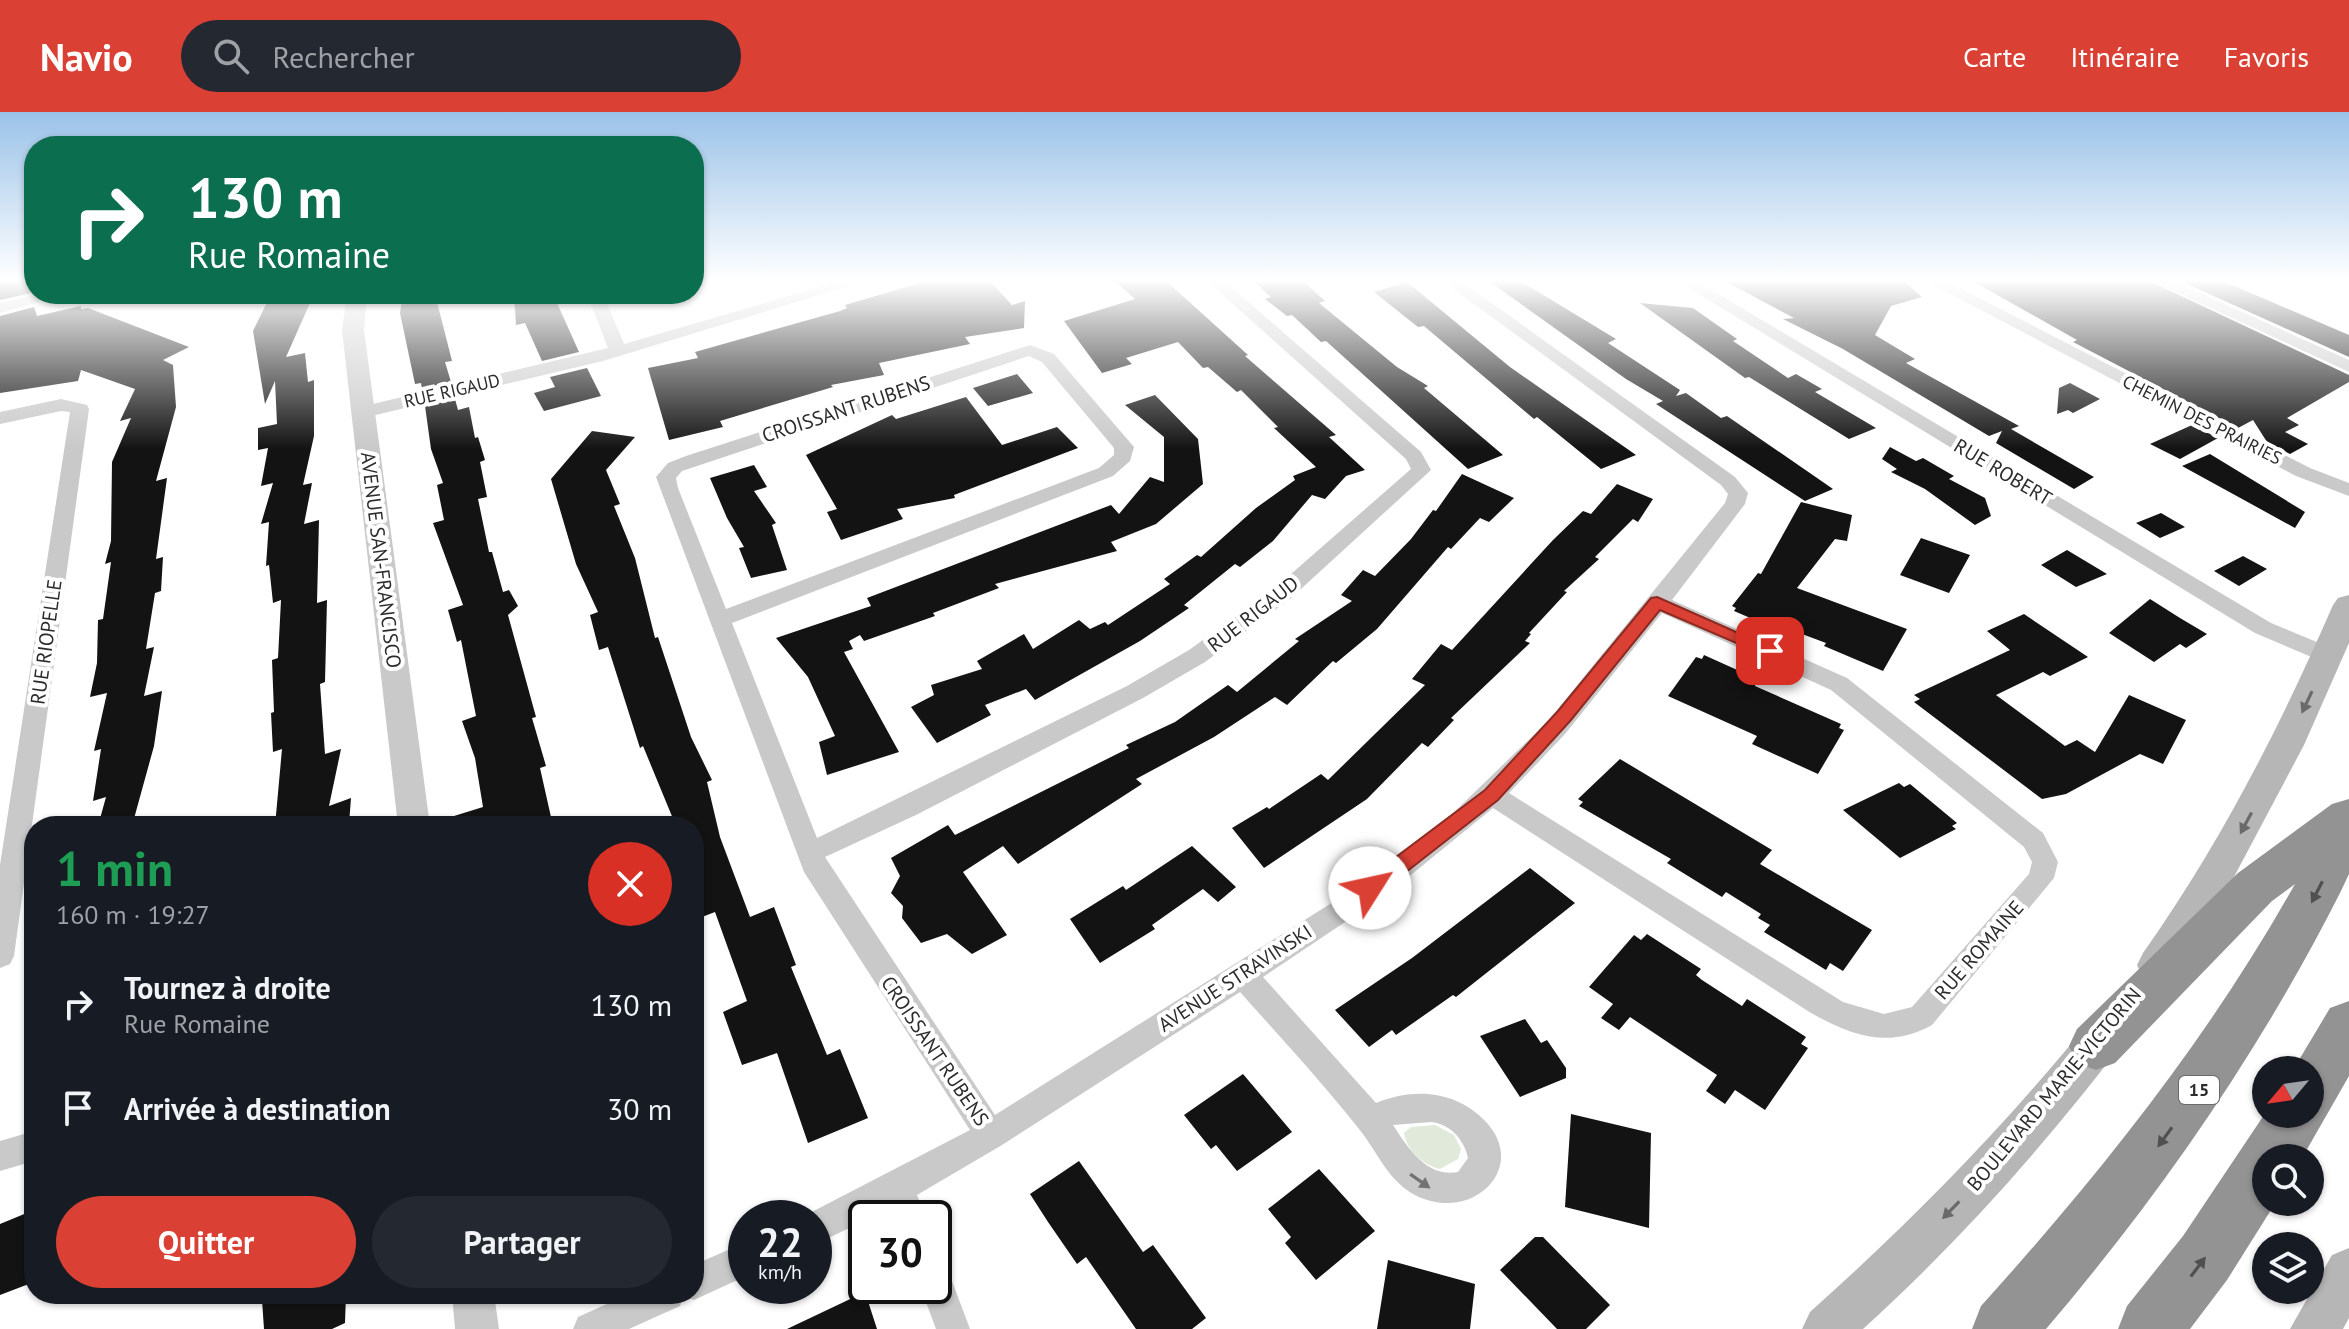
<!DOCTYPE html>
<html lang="fr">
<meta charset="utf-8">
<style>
:root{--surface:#171b24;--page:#242831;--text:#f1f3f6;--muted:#9ea1a6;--accent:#db4035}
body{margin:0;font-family:"PT Sans",sans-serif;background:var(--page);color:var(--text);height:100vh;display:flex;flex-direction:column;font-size:30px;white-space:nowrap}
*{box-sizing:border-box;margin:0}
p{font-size:26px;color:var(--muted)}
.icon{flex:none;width:44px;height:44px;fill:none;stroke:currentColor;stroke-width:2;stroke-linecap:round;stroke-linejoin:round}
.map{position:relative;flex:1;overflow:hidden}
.drawer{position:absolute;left:24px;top:704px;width:680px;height:488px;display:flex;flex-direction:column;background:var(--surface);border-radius:32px;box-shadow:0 2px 6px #0004}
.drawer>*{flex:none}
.guide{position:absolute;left:24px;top:24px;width:680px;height:168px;border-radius:32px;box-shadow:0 2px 6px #0004;background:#0b6e4f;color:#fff;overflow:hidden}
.needle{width:52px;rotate:241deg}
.tools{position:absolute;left:2252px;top:944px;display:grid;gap:16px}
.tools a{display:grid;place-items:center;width:72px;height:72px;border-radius:50%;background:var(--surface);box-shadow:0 2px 6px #0004;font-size:40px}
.speed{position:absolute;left:728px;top:1088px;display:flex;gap:16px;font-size:40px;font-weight:700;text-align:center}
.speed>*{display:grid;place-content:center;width:104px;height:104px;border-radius:50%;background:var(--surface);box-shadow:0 2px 6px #0004;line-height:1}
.speed small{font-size:20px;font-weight:400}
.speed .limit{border:4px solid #111;border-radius:12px;background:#fff;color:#111}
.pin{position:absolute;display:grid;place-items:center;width:68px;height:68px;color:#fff;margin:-34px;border-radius:16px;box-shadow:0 4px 12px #0006}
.me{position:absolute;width:88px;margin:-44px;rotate:55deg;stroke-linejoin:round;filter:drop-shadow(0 0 6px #0008)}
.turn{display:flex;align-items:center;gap:28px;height:168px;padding:0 32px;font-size:36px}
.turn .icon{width:104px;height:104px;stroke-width:2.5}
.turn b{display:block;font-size:56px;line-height:68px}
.round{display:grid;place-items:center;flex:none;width:84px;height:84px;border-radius:42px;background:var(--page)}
.overview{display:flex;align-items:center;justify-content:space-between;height:136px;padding:0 32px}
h1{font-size:48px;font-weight:800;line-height:60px;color:#1e9e55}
.action{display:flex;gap:16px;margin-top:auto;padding:16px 32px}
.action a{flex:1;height:92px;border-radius:48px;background:var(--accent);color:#fff;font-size:32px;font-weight:800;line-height:92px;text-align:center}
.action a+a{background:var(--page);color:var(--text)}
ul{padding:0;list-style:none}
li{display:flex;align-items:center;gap:24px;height:104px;padding:0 32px}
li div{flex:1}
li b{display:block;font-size:30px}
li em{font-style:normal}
header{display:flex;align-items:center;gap:48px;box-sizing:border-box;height:112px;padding:0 40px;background:var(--accent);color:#fff}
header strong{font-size:38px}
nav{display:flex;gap:44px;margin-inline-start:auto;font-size:28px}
.search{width:560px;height:72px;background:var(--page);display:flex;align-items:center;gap:20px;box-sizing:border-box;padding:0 28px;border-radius:44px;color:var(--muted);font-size:30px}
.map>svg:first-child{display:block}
.green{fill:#e0e9da}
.building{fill:#131313}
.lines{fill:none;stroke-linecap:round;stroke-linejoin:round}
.minor{fill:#c9c9c9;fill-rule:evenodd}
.tertiary{fill:#c9c9c9;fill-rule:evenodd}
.secondary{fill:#b6b6b6;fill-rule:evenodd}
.motorway{fill:#939393;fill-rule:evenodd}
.oneway{fill:#6a6a6a}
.oneway2{fill:#505050}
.oneway3{fill:#737373}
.route{fill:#db4035;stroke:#8e2a22;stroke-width:2}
.labels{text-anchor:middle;stroke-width:8;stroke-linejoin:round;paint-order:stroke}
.far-street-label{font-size:18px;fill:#2c2c2c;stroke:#fff}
.shield{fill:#fff;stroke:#6b6b6b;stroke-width:2}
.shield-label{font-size:18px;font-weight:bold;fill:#2c2c2c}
.street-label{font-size:20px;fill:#2c2c2c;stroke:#fff}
</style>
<header>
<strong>Navio</strong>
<div class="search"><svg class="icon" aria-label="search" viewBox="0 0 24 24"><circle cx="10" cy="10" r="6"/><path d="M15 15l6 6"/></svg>Rechercher</div>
<nav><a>Carte</a><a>Itinéraire</a><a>Favoris</a></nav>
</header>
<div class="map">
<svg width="2349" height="1217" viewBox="0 0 2349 1217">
<rect width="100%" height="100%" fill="#fff"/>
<!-- green -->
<path class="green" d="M1435,1013L1454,1023L1461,1037L1458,1047L1440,1057C1423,1053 1407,1039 1404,1021L1411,1015Z"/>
<!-- building -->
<path class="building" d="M0,167H27L31,181L0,188Z
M933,167H988L1012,193L1025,189L1024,216L965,225L970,232L879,251L884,263L831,273L833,275L720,309L723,315L669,328L648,256L698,246L695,240L840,199L847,196L845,193Z
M1113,167H1164L1248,243L1245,244L1336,323L1329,325L1365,358L1346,364L1325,387L1312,383L1273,429L1240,455L1235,452L1184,493L1189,496L1140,529L1035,588L1026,577L985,593L991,603L937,631L911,595L934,583L931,573L982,557L977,549L1024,522L1033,537L1079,508L1090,517L1105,510L1108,513L1170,472L1164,467L1197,443L1201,445L1256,396L1295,368L1293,364L1316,355L1274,316L1278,315L1241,278L1237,280L1208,255L1203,256L1178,230L1126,246L1132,252L1102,261L1064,209L1135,187Z
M1251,167H1301L1325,189L1319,191L1397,255L1428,274L1424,276L1503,343L1468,357L1326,229L1321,230L1292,203L1287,204L1265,187L1271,185Z
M1486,167H1517L1616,227L1608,231L1680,278L1676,284L1686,281L1721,306L1727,304L1833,377L1805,389L1656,292L1663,289L1626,267Z
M1721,167H1902L1922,185L1891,194L1875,223L1915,247L1906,251L2019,314L2011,317L2094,365L2074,377L1996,331L2002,319L1989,324L1843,237L1783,207L1794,206Z
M1969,167H2145L2349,263V270L2287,306L2299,313L2285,320L2308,332L2290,342L2267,330L2253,308L2238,316L2073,230L2077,228Z
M2176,167H2218L2349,223V245Z
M1407,170L1510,255L1636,343L1601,357L1537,305L1534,307L1424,214L1418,215L1374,180Z
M271,182H314L286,245L305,241L308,270L314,268V324L303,373L312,371L304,412L319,408L317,491L327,488L325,570L320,572L325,642L341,637L329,694L351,686L349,712L340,714H275L282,637L273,640L271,601L274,600L272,548L278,546L281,488L273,491L269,453L266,454L269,410L261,412L273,371L261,374L268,336L258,338V316L277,312L275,269L265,292L253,219Z
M403,182H435L452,249L445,250L451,270L422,277L421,271L415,272L400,201Z
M514,182H553L579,240L542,249L525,211L516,213Z
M1640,191L1693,196L1737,227L1733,229L1788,266L1796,262L1822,277L1815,280L1876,316L1849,327L1749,265L1745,266Z
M81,194V197L88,196L189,235L163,248L173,253L176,295L156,369L167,366L156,447L163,445L161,479L155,481L146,537L154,535L144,584L162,579L154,634L132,714H98L106,685L93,689L101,637L94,639L107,581L90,585L97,551L98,508L103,507L111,450L105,452L111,429L112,350L131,306L120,309L135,277L81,258L78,269L0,281V204L34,195L37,204Z
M587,256L601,284L544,299L534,281L555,275L550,265Z
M1017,262L1033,281L988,294L973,276Z
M2070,271L2100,287L2073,301L2068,298L2057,302L2059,276Z
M1155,283L1198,327L1203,372L1156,412L1111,430L1117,439L995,472L999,476L933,501L935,504L864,529L860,523L849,529L853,537L844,540L899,640L827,663L819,630L835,624L808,565L776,526L871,494L867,486L1111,393L1119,402L1150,365L1164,370V325L1125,293Z
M966,285L1002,333L1057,315L1078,336L954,383L955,386L897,397L903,407L841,428L827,400L837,397L806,343L892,303L896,307Z
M455,287L458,298L469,295L475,326L478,325L485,348L480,350L487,385L478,387L489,440H492L503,480L509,478L518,494L508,503L536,605L532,606L546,654L540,656L553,714H439L438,709L483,695L475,646L462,609L476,604L461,528L457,530L448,498L463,493L433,411L444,408L437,373L443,371L431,337L425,294Z
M2192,313L2218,326L2180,347L2150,332Z
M592,319L635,325L606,358L620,392L614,394L635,446L655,526L658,525L691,625L712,668L707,670L720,725L750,805L774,795L796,853L791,855L827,943L840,937L868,1006L808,1031L777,941L742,953L723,900L747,889L715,800L694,808V714H676L643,634L640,636L608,535L599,538L590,503L598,500L576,452L551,367Z
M1890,335L1916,349L1923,346L1954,364L1949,367L1985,386L1991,404L1975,413L1925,377L1891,360L1897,357L1882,347Z
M2210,342L2305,400L2295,416L2182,354Z
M754,353L767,375L754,379L776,411L772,413L787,458L751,466L739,436L744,435L727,406L710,366Z
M1462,362L1514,386L1489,410L1480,406L1451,437L1448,435L1377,517L1336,551L1333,549L1287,593L1275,585L1214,625L1136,667L1142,672L1018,752L1003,734L963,760L1007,823L972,842L947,822L921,831L902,806L903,794L891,781L900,764L891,746L948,713L955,723L1129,636L1126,633L1175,610L1228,573L1237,580L1299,529L1295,527L1352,489L1341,483L1363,458L1375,464L1411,427L1433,398L1436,399Z
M1617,372L1653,387L1638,410L1633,407L1595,445L1599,447L1564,479L1567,480L1529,521L1531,522L1525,529L1530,531L1451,606L1454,608L1428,635L1422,631L1367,687L1264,756L1232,716L1267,695L1269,697L1321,662L1328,668L1425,573L1412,567L1441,532L1452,538L1553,428L1583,399L1591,402Z
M1801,390L1852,403L1847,429L1835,427L1797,476L1907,517L1883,559L1824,534L1826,531L1786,516L1783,520L1734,499L1736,496L1732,494L1758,461L1761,462Z
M2161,401L2185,415L2160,426L2136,411Z
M1921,426L1970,443L1949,481L1900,463Z
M2067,438L2107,462L2076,475L2041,453Z
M2243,444L2267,457L2239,474L2214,459Z
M2150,487L2180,506L2207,522L2186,536L2180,532L2154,550L2109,521Z
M2024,502L2088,545L2050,564L2043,560L1996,583L2065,634L2077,628L2095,640L2129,583L2186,608L2163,652L2140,642L2066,682L2042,687L1914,590L1920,587L1914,583L2010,538L1987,519Z
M1704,543L1755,566V574L1841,612L1839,616L1844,618L1818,662L1752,632L1757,624L1668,584L1696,545L1702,547Z
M1620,647L1772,738L1760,752L1872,818L1843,859L1830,851L1826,858L1764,820L1770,813L1758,806L1761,802L1726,780L1722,785L1667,751L1671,747L1579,694L1583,690L1578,687Z
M1899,671L1904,675L1910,672L1957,711L1952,714L1956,717L1900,746L1843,698Z
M1192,734L1236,775L1218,790L1203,777L1152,813L1155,817L1100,851L1070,807L1123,774L1126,778Z
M1530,756L1575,791L1456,885L1453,883L1396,923L1392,918L1369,935L1335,898L1412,846Z
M1647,822L1701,857L1696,863L1702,868L1742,894L1747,887L1806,925L1801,932L1808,936L1765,998L1735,978L1725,992L1706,979L1717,963L1630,905L1619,918L1601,906L1613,892L1589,875L1634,823L1641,828Z
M1525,907L1541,931L1547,928L1566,956V966L1520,985L1480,924Z
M1243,962L1292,1020L1237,1059L1216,1033L1211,1037L1184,1003Z
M1571,1002L1651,1021L1649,1116L1565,1095Z
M1079,1049L1143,1140L1153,1133L1206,1206L1192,1217H1136L1086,1145L1077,1152L1048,1110L1030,1082Z
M1319,1057L1375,1119L1316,1168L1285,1131L1291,1125L1268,1097Z
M34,1098V1170L0,1183V1112Z
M1535,1125H1543L1610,1193L1586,1217H1557L1500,1158Z
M1388,1148L1475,1172L1470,1217H1377Z
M865,1180L877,1217H787Z
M276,1182H346L345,1211L332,1217H264L262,1188Z"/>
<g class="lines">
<!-- minor -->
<path class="minor" d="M847,167H872L603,249L363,306L354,300L356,296L608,236L587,182H603L624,232Z
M1205,167H1222L1421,340L1431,358L1291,486L1205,550L1143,586L916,703L825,745L995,1003L1330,792L1447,707L1548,609L1725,391L1728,382L1721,373L1440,167H1458L1735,365L1748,381L1745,392L1672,488L1847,566L2043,721L2058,750L2054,766L1932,913C1889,937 1852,924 1811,901L1493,696L1390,780L1263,865L1376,991C1416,975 1457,979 1487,1011C1529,1058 1469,1113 1413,1082C1387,1067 1377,1039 1359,1017C1322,970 1280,925 1240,880L1002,1033L917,1083L927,1106H894L889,1097L814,1133V1106L802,1105L970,1018L804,760L656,365L668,351L686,344L1030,233L1054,242L1134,335L1130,349L1113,364L732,511L817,726L1127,574L1189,538L1275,476L1411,357L1406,347ZM1029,244L1042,250L1114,336V343L1099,356L726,497L678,376L676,366L682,359ZM1662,501L1831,578L2024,735L2032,750L2029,762L1912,895L1884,902L1843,890L1509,681L1565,622ZM1431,1010C1450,1012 1464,1027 1468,1046L1458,1060C1427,1066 1408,1036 1393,1013Z
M1674,167H1693L2271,511L2336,538L2339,544L2328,552L2255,521Z
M1922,167H1942L2310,356L2349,371V384L2296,364Z
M2148,167H2169L2349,248V260Z
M39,182H68L0,201V191Z
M61,287L87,293L89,297L14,844L10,852L0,856V753L70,300L61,299L0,312V300Z
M34,1019V1049L0,1059V1029Z
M746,1130V1164L694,1188L684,1184L680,1194L629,1217H573L578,1205L629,1182H694V1153Z
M934,1148L946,1153L970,1217H936L920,1174H934Z"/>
<!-- tertiary -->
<path class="tertiary" d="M347,182H367L364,218L430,714H398L342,218Z
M452,1182H494L499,1217H455Z"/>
<!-- secondary -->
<path class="secondary" d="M2349,483V531L2304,633L2227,778L2171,865L2157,870L2143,865L2137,853L2143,841C2220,732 2280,615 2333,493L2338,486Z
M2108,900L2123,905L2129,918L2123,931C2044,1034 1959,1130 1863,1217H1802L1810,1200C1912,1109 2007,1012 2093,905Z
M2349,1136V1206L2343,1217H2290L2332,1143Z"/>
<!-- motorway -->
<path class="motorway" d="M2349,687V762L2340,781C2260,939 2161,1082 2046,1217H1972L1981,1194C2100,1062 2208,927 2295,772L2272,789L2115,951L2096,958L2077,951L2069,934L2077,917L2238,761L2332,692Z
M2349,889V964L2302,1046H2266V1090H2276L2227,1168L2190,1217H2118L2127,1194L2183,1124L2266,1000L2310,1002V958H2293L2330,896Z"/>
</g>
<!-- one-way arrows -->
<defs><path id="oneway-solid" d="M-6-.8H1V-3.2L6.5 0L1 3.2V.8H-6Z" transform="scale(2)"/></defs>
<g class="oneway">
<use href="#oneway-solid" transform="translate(2307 590) rotate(115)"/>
<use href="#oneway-solid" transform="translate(2246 711) rotate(118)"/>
<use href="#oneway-solid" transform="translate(1951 1098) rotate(134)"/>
</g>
<g class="oneway2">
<use href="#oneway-solid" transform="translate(2317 780) rotate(117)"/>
<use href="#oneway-solid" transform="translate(2165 1025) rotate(126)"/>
<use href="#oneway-solid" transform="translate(2198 1155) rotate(-53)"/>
</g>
<use class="oneway3" href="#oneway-solid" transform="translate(1420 1069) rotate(35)"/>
<!-- sky -->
<linearGradient id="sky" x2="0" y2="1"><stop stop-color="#9ac2e8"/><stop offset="0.5" stop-color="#fff"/><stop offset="1" stop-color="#fff" stop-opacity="0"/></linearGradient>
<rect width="2349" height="337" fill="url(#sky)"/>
<!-- route -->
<path class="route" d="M1657,485L1779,539L1776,543H1764L1660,498L1571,608L1498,688L1378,782H1363L1360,776L1363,770L1485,678L1558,599L1651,486Z"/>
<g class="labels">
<!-- far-street labels -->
<g class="far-street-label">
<text transform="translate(452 279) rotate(-13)" y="6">RUE RIGAUD</text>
<text transform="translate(2202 308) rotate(27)" y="6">CHEMIN DES PRAIRIES</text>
</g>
<!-- shield labels -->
<rect class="shield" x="2179" y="964" width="40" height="28" rx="6"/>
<g class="shield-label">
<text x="2199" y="984">15</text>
</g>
<!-- street labels -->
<g class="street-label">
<text transform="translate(846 297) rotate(-18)" y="7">CROISSANT RUBENS</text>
<text transform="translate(2003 360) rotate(31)" y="7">RUE ROBERT</text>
<text transform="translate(381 448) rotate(83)" y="7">AVENUE SAN-FRANCISCO</text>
<text transform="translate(1253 502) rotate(-38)" y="7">RUE RIGAUD</text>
<text transform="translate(46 530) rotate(-82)" y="7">RUE RIOPELLE</text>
<text transform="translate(1979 838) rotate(-49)" y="7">RUE ROMAINE</text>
<text transform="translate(1235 866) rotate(-33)" y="7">AVENUE STRAVINSKI</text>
<text transform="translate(935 939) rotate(56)" y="7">CROISSANT RUBENS</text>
<text transform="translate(2054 977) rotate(-50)" y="7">BOULEVARD MARIE-VICTORIN</text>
</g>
</g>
</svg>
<div class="tools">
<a><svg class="needle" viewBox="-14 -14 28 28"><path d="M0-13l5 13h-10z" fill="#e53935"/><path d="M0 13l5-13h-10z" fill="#9ea1a6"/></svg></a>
<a><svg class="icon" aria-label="search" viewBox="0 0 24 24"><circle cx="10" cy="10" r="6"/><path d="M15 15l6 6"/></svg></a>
<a><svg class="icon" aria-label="layers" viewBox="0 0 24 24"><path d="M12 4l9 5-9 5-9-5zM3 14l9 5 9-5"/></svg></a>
</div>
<div class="speed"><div>22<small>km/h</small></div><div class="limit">30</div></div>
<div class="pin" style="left:1770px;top:539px;background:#d93025"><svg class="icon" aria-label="arrive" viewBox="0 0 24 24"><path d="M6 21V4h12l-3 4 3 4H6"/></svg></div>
<svg class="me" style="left:1370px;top:776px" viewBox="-20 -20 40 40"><circle r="19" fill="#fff"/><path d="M0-13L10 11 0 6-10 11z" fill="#db4035"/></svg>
<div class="guide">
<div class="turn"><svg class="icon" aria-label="right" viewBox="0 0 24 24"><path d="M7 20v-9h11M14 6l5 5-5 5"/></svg><div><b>130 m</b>Rue Romaine</div></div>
</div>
<section class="drawer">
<div class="overview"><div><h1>1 min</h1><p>160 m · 19:27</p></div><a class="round" style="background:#d93025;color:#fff"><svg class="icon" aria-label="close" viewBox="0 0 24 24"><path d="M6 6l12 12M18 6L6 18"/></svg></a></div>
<ul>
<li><svg class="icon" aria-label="right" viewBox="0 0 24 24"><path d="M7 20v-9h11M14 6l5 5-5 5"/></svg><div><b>Tournez à droite</b><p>Rue Romaine</p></div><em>130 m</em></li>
<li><svg class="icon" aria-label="arrive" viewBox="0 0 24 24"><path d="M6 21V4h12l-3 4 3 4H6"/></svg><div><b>Arrivée à destination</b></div><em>30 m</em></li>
</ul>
<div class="action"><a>Quitter</a><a>Partager</a></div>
</section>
</div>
